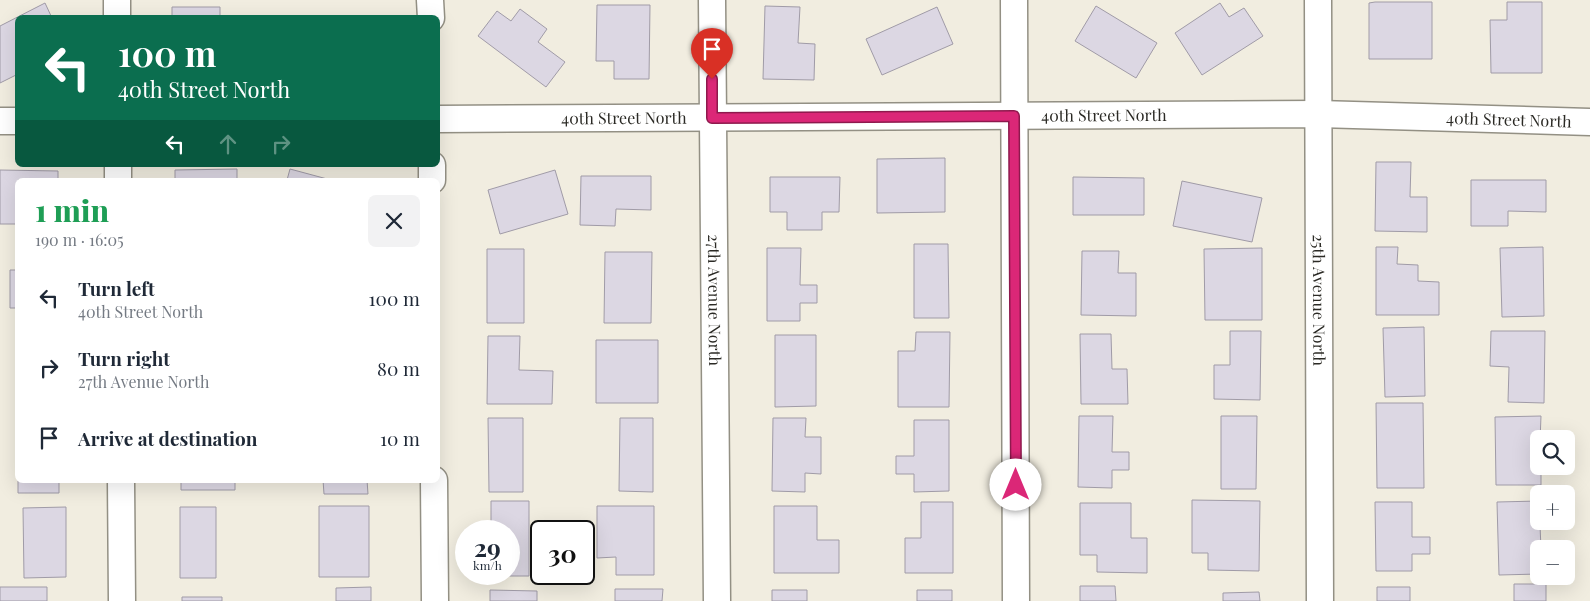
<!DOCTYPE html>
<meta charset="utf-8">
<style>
:root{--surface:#fff;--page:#f2f2f3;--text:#1f2937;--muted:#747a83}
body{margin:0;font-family:"Playfair Display",serif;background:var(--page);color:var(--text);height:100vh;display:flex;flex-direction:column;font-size:19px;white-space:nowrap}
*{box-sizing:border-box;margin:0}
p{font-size:16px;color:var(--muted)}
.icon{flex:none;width:28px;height:28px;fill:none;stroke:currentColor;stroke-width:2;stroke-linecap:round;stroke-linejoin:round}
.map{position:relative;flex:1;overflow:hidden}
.drawer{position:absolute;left:15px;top:178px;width:425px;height:305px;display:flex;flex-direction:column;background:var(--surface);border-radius:8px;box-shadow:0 5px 20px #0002}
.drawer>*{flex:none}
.banner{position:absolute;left:15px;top:15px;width:425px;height:152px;border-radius:8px;box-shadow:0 5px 20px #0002;background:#0b6e4f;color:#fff;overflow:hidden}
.buttons{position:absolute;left:1530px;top:430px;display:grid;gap:10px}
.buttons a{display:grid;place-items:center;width:45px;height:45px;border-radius:8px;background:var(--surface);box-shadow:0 5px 20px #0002;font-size:25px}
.speed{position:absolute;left:455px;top:520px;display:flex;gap:10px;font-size:25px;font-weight:700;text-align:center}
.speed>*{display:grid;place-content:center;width:65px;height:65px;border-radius:50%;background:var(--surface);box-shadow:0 5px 20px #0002;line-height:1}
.speed small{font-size:12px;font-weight:400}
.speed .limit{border:2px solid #111;border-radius:8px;background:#fff;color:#111}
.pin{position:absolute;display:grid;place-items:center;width:42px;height:42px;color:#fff;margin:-51px -21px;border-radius:50% 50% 50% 0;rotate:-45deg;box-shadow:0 0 5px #0007}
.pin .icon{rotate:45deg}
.me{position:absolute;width:55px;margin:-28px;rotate:0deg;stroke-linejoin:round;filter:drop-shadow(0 0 4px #0008)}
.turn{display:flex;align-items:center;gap:18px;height:105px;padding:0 20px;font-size:22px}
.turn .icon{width:65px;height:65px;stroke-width:2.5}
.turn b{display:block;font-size:35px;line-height:42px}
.lanes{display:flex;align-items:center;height:48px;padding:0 20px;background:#0003;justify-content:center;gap:25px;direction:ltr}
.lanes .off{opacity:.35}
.round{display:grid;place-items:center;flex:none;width:52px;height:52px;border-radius:8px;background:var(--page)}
.summary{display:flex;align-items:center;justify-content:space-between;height:85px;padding:0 20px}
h1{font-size:30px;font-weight:800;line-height:38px;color:#1e9e55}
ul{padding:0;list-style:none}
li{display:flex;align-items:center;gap:15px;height:70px;padding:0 20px}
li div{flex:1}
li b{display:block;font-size:19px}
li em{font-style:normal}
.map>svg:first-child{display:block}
.building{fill:#dcd7e3;stroke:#a09ba7}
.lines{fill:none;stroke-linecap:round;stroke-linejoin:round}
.minor-casing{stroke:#939084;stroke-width:29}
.minor{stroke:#fff;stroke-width:26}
.route-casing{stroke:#8e194d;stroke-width:12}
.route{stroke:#db2777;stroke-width:9}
.labels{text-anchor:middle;stroke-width:5;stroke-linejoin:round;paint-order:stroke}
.street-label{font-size:16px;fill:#2b2a25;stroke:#fffbed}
</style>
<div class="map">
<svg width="1590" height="601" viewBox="0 0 1590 601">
<rect width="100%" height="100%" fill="#f1ede0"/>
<!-- building -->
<path class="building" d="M1375,2H1432V59H1369V3Z
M1507,2H1542V73H1491L1490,20H1507Z
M45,3L52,18H18V74L0,83V26Z
M1220,3L1229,17L1244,8L1263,36L1202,75L1175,33Z
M597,5H650L649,79H614V61H596Z
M765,6L800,7L798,43L815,44L814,80L763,79Z
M1096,6L1157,43L1136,78L1075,41Z
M172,7H220V18H172Z
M937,7L953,44L882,75L866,39Z
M520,9L547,29L538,42L565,62L546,87L478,36L497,11L511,21Z
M945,158V212L877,213V159Z
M1376,162H1411L1410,197H1427V232L1375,231Z
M237,169V180H175V170Z
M290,169L331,180H287Z
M0,170L58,171V180H18V224H0Z
M555,170L568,214L500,234L488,190Z
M581,176H651V210L616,209L615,226L580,225Z
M770,177H840L839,212H822V230H787V212H770Z
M1073,177L1144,178V215H1073Z
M1471,180H1546V212L1508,211V226H1471Z
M1182,181L1262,198L1252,242L1173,226Z
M914,244H948L949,318H914Z
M1376,247H1398L1397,264L1418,265V281L1439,282V315H1376Z
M1543,247L1544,316L1502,317L1500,248Z
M767,248H801L800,285H817V303H800V321H767Z
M1262,248V320H1205L1204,249Z
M487,249H524V323H487Z
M1082,251H1119L1118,273H1136V316L1081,315Z
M605,252H652L651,323H604Z
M10,270H18V308H10Z
M1424,327L1425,396L1385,397L1383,328Z
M1230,331H1261L1260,400L1214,399V365H1230Z
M1491,331H1545L1544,403L1508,402L1509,367L1490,366Z
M916,332H950L949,407H898V351H915Z
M1080,334H1111L1112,369H1127L1128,404H1081Z
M775,335H816V406L775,407Z
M488,336H520L519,370L553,371L552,404H487Z
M596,340H658V403H596Z
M1376,403H1423L1424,488H1377Z
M1079,416H1113L1112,452H1129V470H1112V488L1078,487Z
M1221,416H1257L1256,489H1221Z
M1541,416L1539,466H1541V485H1496L1495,417Z
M488,418H523V492H489Z
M620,418H653V492L619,491Z
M773,418H806L805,437H821V474L805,473V492L772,491Z
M914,420H949V491L914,492V474H896V456H914Z
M18,480H59V493H18Z
M181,480H235V490H181Z
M323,480H367L368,494H324Z
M1192,500L1260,501L1259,571L1208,570V553H1192Z
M491,501H529V576H491V574H509V531H491Z
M1539,501L1541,549H1539V574L1499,575L1497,502Z
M921,502H953V573H905V538H921Z
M1375,502H1412V537H1430V554H1412V571H1376Z
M1080,503H1131V538H1147V573L1097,572V555H1080Z
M319,506H369V577H319Z
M597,506H654V575H616V557L597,558Z
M774,506H817V540H839V573H774Z
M66,507V577L24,578L23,508Z
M180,507H216V578H180Z
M1514,584H1546V601H1514Z
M1080,586H1115L1116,601H1080Z
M0,587H47V601H0Z
M371,587V601H336V588Z
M1377,587H1410V601H1377Z
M615,589H663L662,601H615Z
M490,590L537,591V601H490Z
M772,590H807V601H772Z
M917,590H952V601H917Z
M1259,592L1260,601H1223V593Z
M182,597H222V601H182Z"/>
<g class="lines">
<!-- minor casing -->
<g class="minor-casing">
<g id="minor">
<path d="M117,0V18"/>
<path d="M430,0L431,18"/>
<path id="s1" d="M712,0L717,601"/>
<path d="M1014,0L1016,601"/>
<path id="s2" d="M1318,0L1320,601"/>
<path id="s3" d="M438,119L1319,114L1590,122"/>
<path d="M0,121H18"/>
<path d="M118,165V180"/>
<path d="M432,165V180"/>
<path d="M121,480L122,601"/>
<path d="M434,480L435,601"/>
</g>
</g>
<!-- minor -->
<use href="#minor" class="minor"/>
</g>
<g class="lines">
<!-- route casing -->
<g class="route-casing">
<path id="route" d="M712,79V118L1014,116L1016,485"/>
</g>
<!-- route -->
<use href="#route" class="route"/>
</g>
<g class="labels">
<!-- street labels -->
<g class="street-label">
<text dy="6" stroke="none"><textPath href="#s3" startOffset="666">40th Street North</textPath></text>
<text dy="6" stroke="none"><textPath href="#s3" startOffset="186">40th Street North</textPath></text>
<text dy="6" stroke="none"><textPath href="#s3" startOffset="1071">40th Street North</textPath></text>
<text dy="6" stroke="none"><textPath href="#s2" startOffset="300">25th Avenue North</textPath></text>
<text dy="6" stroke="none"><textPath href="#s1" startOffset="300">27th Avenue North</textPath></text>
</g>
</g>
</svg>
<div class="buttons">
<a><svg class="icon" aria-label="search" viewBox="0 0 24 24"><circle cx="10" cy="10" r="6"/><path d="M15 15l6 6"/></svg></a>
<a>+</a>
<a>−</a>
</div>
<div class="speed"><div>29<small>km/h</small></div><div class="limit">30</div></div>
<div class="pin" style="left:712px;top:79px;background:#d93025"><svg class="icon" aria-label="arrive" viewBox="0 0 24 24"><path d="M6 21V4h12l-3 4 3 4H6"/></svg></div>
<svg class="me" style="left:1016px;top:485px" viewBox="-20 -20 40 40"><circle r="19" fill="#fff"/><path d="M0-13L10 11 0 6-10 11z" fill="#db2777"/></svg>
<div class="banner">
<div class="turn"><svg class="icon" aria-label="left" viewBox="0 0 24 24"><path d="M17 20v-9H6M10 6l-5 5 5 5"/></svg><div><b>100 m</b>40th Street North</div></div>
<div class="lanes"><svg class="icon" aria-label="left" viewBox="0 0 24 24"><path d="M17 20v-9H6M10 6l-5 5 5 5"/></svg><svg class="icon off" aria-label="ahead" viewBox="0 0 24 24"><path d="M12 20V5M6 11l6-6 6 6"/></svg><svg class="icon off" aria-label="right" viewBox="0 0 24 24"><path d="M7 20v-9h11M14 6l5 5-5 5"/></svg></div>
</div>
<section class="drawer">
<div class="summary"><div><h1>1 min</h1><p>190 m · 16:05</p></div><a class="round"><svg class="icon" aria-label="close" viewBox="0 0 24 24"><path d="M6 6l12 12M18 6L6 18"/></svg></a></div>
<ul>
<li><svg class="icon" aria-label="left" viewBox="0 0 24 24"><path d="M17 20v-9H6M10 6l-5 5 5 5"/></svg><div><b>Turn left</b><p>40th Street North</p></div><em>100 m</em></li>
<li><svg class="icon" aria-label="right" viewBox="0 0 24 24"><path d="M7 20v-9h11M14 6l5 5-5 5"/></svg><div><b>Turn right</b><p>27th Avenue North</p></div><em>80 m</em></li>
<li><svg class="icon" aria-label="arrive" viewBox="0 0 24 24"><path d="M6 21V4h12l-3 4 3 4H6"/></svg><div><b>Arrive at destination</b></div><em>10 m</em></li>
</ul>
</section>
</div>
